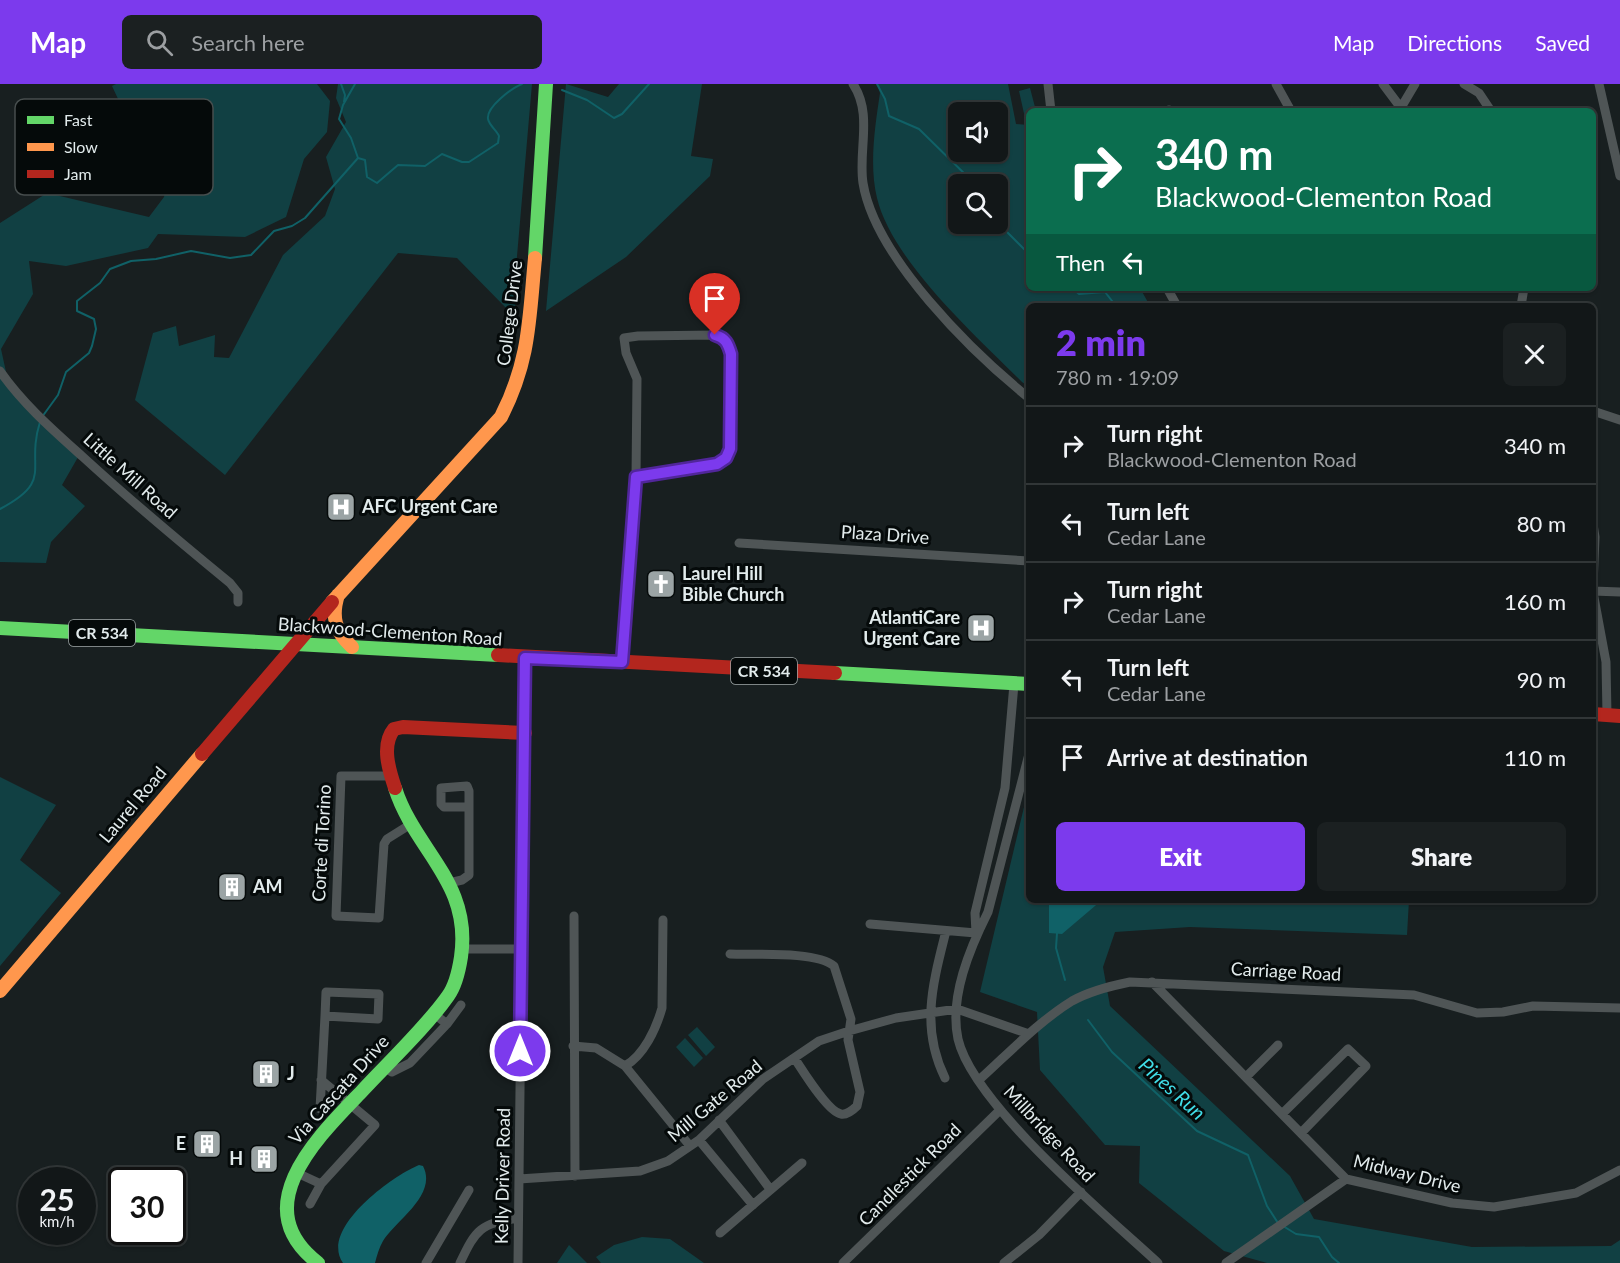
<!DOCTYPE html>
<meta charset="utf-8">
<style>
:root{--surface:#121718;--page:#1b2021;--text:#f1f3f6;--muted:#9c9fa2;--line:#313637;--accent:#7c3aed}
body{margin:0;font-family:Lato,sans-serif;background:var(--page);color:var(--text);height:100vh;display:flex;flex-direction:column;font-size:22px;white-space:nowrap}
*{box-sizing:border-box;margin:0}
p{font-size:20px;color:var(--muted)}
.icon{flex:none;width:33px;height:33px;fill:none;stroke:currentColor;stroke-width:2;stroke-linecap:round;stroke-linejoin:round}
.map{position:relative;flex:1;overflow:hidden}
.details{position:absolute;left:1026px;top:219px;width:570px;height:600px;display:flex;flex-direction:column;background:var(--surface);border-radius:9px;box-shadow:0 2px 4px #0004,0 0 0 2px var(--line)}
.details>*{flex:none}
.top-card{position:absolute;left:1026px;top:24px;width:570px;height:183px;border-radius:9px;box-shadow:0 2px 4px #0004,0 0 0 2px var(--line);background:#0b6e4f;color:#fff;overflow:hidden}
.controls{position:absolute;left:948px;top:18px;display:grid;gap:12px}
.controls a{display:grid;place-items:center;width:60px;height:60px;border-radius:9px;background:var(--surface);box-shadow:0 2px 4px #0004,0 0 0 2px var(--line);font-size:30px}
.speed{position:absolute;left:18px;top:1083px;display:flex;gap:12px;font-size:30px;font-weight:700;text-align:center}
.speed>*{display:grid;place-content:center;width:78px;height:78px;border-radius:50%;background:var(--surface);box-shadow:0 2px 4px #0004,0 0 0 2px var(--line);line-height:1}
.speed small{font-size:15px;font-weight:400}
.speed .limit{border:3px solid #111;border-radius:9px;background:#fff;color:#111}
.pin{position:absolute;display:grid;place-items:center;width:51px;height:51px;color:#fff;margin:-62px -26px;border-radius:50% 50% 50% 0;rotate:-45deg;box-shadow:0 0 6px #0007}
.pin .icon{rotate:45deg}
.me{position:absolute;width:66px;margin:-33px;rotate:0deg;stroke-linejoin:round;filter:drop-shadow(0 0 4px #0008)}
.turn{display:flex;align-items:center;gap:21px;height:126px;padding:0 30px;font-size:27px}
.turn .icon{width:78px;height:78px;stroke-width:2.5}
.turn b{display:block;font-size:42px;line-height:51px}
.then{display:flex;align-items:center;height:57px;padding:0 30px;background:#0003;gap:12px;font-size:22px}
.round{display:grid;place-items:center;flex:none;width:63px;height:63px;border-radius:9px;background:var(--page)}
.head{display:flex;align-items:center;justify-content:space-between;height:102px;padding:0 30px}
h1{font-size:36px;font-weight:800;line-height:45px;color:var(--accent)}
.button{display:flex;gap:12px;margin-top:auto;padding:12px 30px}
.button a{flex:1;height:69px;border-radius:9px;background:var(--accent);color:#fff;font-size:24px;font-weight:800;line-height:69px;text-align:center}
.button a+a{background:var(--page);color:var(--text)}
ul{padding:0;list-style:none}
li{display:flex;align-items:center;gap:18px;height:78px;padding:0 30px;border-top:2px solid var(--line)}
li div{flex:1}
li b{display:block;font-size:22px}
li em{font-style:normal}
header{display:flex;align-items:center;gap:36px;box-sizing:border-box;height:84px;padding:0 30px;background:var(--accent);color:#fff}
header strong{font-size:28px}
nav{display:flex;gap:33px;margin-inline-start:auto;font-size:21px}
.search{width:420px;height:54px;background:var(--page);display:flex;align-items:center;gap:15px;box-sizing:border-box;padding:0 21px;border-radius:9px;color:var(--muted);font-size:22px}
.map>svg:first-child{display:block}
.green{fill:#114043;fill-rule:evenodd}
.water{fill:#106167}
.lines{fill:none;stroke-linecap:round;stroke-linejoin:round}
.stream{stroke:#106167;stroke-width:2}
.street{stroke:#4f5556;stroke-width:9}
.fast{stroke:#63d668;stroke-width:14}
.slow{stroke:#ff974d;stroke-width:14}
.jam{stroke:#b3261e;stroke-width:14}
.route-casing{stroke:#51269a;stroke-width:15}
.route{stroke:#7c3aed;stroke-width:10}
.labels{text-anchor:middle;stroke-width:6;stroke-linejoin:round;paint-order:stroke}
.shield{fill:#050a0a;stroke:#a0a8a8;stroke-width:1.5}
.shield-label{font-size:16px;font-weight:bold;fill:#e2ebec}
.street-label{font-size:18px;fill:#e2ebec;stroke:#050a0a}
.poi-label{font-size:18px;font-weight:bold;fill:#e2ebec;stroke:#050a0a;text-anchor:start}
.water-label{font-size:20px;font-style:italic;fill:#40dce7;stroke:#050a0a}
.key{fill:#050a0a;stroke:#474e4e;stroke-width:1.5}
.key-label{font-size:16px;fill:#e2ebec}
</style>
<header>
<strong>Map</strong>
<div class="search"><svg class="icon" aria-label="search" viewBox="0 0 24 24"><circle cx="10" cy="10" r="6"/><path d="M15 15l6 6"/></svg>Search here</div>
<nav><a>Map</a><a>Directions</a><a>Saved</a></nav>
</header>
<div class="map">
<svg width="1620" height="1179" viewBox="0 0 1620 1179">
<rect width="100%" height="100%" fill="#181f20"/>
<!-- green -->
<path class="green" d="M116,0H317L330,17L327,48L304,75L286,133L245,153L158,150L148,164L66,182L29,177L33,210L1,265L8,297L81,368L62,401L85,422L51,458L46,479L0,478V139L47,109L149,133L164,113L173,73L140,16L119,17L112,2Z
M338,0H532L517,172L515,233L457,174L398,169L225,391L135,316L153,249L176,242L179,262L215,251L214,273L229,274L283,171L325,132L335,105L326,73L346,38L336,14Z
M566,0L608,13L619,0H702L691,72L713,75L710,92L626,173L546,227Z
M877,0H1008L1016,40L1029,41V204H1140L1150,222H1029V303L1022,298C976,252 892,177 877,114C869,81 875,42 880,9ZM958,28H998V68H958ZM958,100H998V140H958Z
M1030,4L1036,27H1029V33L1025,34L1019,7Z
M0,693L56,721L20,776L61,809L0,882Z
M1029,702V816H1409L1407,851L1190,843L1115,848L1103,883L1110,922L1290,1092L1314,1135L1472,1163L1611,1162L1620,1156V1179H1267L1224,1167L1139,1099L1140,1062L1105,1061L1040,986L1037,928L980,908Z
M697,943L715,963L706,972L688,951Z
M685,954L703,974L694,983L676,963Z
M642,1153L670,1155L704,1179H601L596,1173L614,1161Z
M569,1161L587,1179H557Z"/>
<!-- water -->
<path class="water" d="M1049,816H1102L1062,850L1049,849Z
M419,1081L423,1082C438,1111 395,1137 383,1157C379,1164 377,1171 375,1179H343C319,1145 392,1092 419,1081Z"/>
<g class="lines">
<!-- stream -->
<path class="stream" d="M341,0L345,11L344,18
M355,0L343,21L339,35L351,54L358,74
M877,0L885,15L889,32L919,45L975,100
M562,6L587,16L614,34L622,30L649,0
M358,74L365,76L367,93L377,99L398,81L425,82L442,70L462,78H469L498,59L499,52C497,47 489,41 488,35C486,23 512,4 522,0
M998,139L1029,170
M1072,204L1079,210L1105,208L1116,222
M42,333L58,311L66,288L89,269L92,262L96,245L94,235L77,227V217L100,199L110,185L131,177L156,175L191,167L230,174L251,171L274,147L292,142L305,134L358,74
M0,425C55,396 25,385 40,338
M1057,849L1056,864L1065,896
M1088,936L1112,968L1197,1047L1248,1071L1267,1122L1278,1139
M1283,1142L1296,1150L1319,1153L1332,1173L1339,1179"/>
<!-- street -->
<path class="street" d="M853,0C873,30 858,66 863,99C875,173 972,268 1029,314
M1048,0L1051,27
M1276,0L1291,27
M1383,0L1401,24
M1464,0L1479,9L1491,27
M1599,0L1620,92
M1169,26V27
M1399,27L1415,0
M1167,204L1177,222
M1521,222L1524,204
M715,251C726,254 728,260 731,270L732,353L726,374L717,380L636,393L637,295L626,269L624,254L638,252Z
M0,287C23,320 53,346 83,373C131,417 180,458 230,499L238,509V518
M1593,327L1620,336
M1593,440L1595,453L1593,502
M739,459L1029,477
M1593,507L1620,508
M1593,508L1606,578L1607,631
M622,577L636,393
M1029,670L988,828C970,864 949,913 958,955C973,1020 1107,1132 1158,1179
M391,692H341L336,832L379,834L384,760L387,755L411,740
M449,799L462,796L469,791V707L467,702L441,704V720L444,723H469
M574,832L575,1092
M870,840L976,849
M976,849L975,829L1005,704L1014,600
M462,865H520
M730,870C754,871 817,867 834,882L851,935L848,956L860,1008L857,1022C853,1026 846,1031 841,1030C828,1028 803,987 795,975
M1152,898L1346,1095L1452,1119L1494,1123L1576,1109L1620,1086
M326,908L379,910L378,935L325,932Z
M447,940L461,921
M573,962L596,964L625,982L690,1062
M625,982C644,971 656,945 662,924L663,836
M383,983L392,988L410,979L447,940L433,929
M1246,993L1278,961
M945,994C920,943 933,899 946,847
M979,996C1009,969 1038,938 1072,917C1090,907 1110,902 1130,898L1414,911L1477,929L1503,928L1533,922L1620,924
M320,1025L325,932
M1282,1030L1348,965L1366,982L1301,1049
M719,1036L770,1105
M699,1056L753,1121
M295,1088L321,1100
M519,1095L640,1087L668,1077L699,1056L763,995L819,957L849,947L896,934L957,925L1029,950
M310,1120L321,1100L375,1041L321,996
M720,1149L802,1079
M426,1179L469,1106
M460,1179C476,1145 480,1140 518,1134
M518,1179L525,574
M843,1179L1000,1026
M1004,1179L1039,1151L1081,1108
M1226,1179L1346,1095"/>
<!-- fast -->
<path class="fast" d="M535,174L546,0
M0,544L498,571
M835,589L1029,600
M318,1179C244,1122 320,1051 363,1006C389,978 427,942 448,912C456,901 459,886 461,873C472,798 415,767 395,704"/>
<!-- slow -->
<path class="slow" d="M338,511C331,533 335,547 352,563
M332,518L501,333C530,276 529,236 535,174
M0,907L202,670"/>
<!-- jam -->
<path class="jam" d="M498,571L835,589
M1593,630L1620,632
M202,670L332,518
M395,704C389,686 381,661 394,645L403,643L525,649"/>
</g>
<g class="lines">
<!-- route casing -->
<g class="route-casing">
<path id="route" d="M520,967L525,574L622,578L636,393L717,380L726,374L730,365L731,270C728,260 726,254 715,251"/>
</g>
<!-- route -->
<use href="#route" class="route"/>
</g>
<!-- icons -->
<defs>
<g id="hospital-square" transform="scale(1.5)"><rect x="-9" y="-9" width="18" height="18" rx="4" fill="#9ba4a5" stroke="#050a0a"/><path d="M-5-5h3v3.5h4V-5h3V5h-3V1.5h-4V5h-3Z" fill="#fff"/></g>
<g id="church-square" transform="scale(1.5)"><rect x="-9" y="-9" width="18" height="18" rx="4" fill="#9ba4a5" stroke="#050a0a"/><path d="M-1.2-6h2.4v3.5h3.3v2.4h-3.3V6h-2.4V-.1h-3.3v-2.4h3.3Z" fill="#fff"/></g>
<g id="building-square" transform="scale(1.5)"><rect x="-9" y="-9" width="18" height="18" rx="4" fill="#9ba4a5" stroke="#050a0a"/><path d="M-4-6H4V6H1V3H-1V6H-4ZM-2.5-4.3h1.7v1.8h-1.7ZM.8-4.3h1.7v1.8H.8ZM-2.5-1h1.7V.8h-1.7ZM.8-1h1.7V.8H.8Z" fill="#fff"/></g>
</defs>
<g fill-rule="evenodd">
<use href="#hospital-square" x="341" y="423"/>
<use href="#church-square" x="661" y="500"/>
<use href="#hospital-square" x="981" y="544"/>
<use href="#building-square" x="232" y="803"/>
<use href="#building-square" x="266" y="990"/>
<use href="#building-square" x="207" y="1060"/>
<use href="#building-square" x="264" y="1075"/>
</g>
<g class="labels">
<!-- shield labels -->
<g class="shield">
<rect x="69" y="536" width="66" height="26" rx="4.5"/>
<rect x="731" y="574" width="66" height="26" rx="4.5"/>
</g>
<g class="shield-label">
<text x="102" y="555">CR 534</text>
<text x="764" y="593">CR 534</text>
</g>
<!-- street labels -->
<g class="street-label">
<text transform="translate(510 229) rotate(-83)" y="6">College Drive</text>
<text transform="translate(130 392) rotate(42)" y="6">Little Mill Road</text>
<text transform="translate(885 451) rotate(4)" y="6">Plaza Drive</text>
<text transform="translate(390 548) rotate(4)" y="6">Blackwood-Clementon Road</text>
<text transform="translate(133 721) rotate(-50)" y="6">Laurel Road</text>
<text transform="translate(322 759) rotate(-87)" y="6">Corte di Torino</text>
<text transform="translate(1286 888) rotate(3)" y="6">Carriage Road</text>
<text transform="translate(339 1006) rotate(-48)" y="6">Via Cascata Drive</text>
<text transform="translate(715 1017) rotate(-40)" y="6">Mill Gate Road</text>
<text transform="translate(1049 1050) rotate(47)" y="6">Millbridge Road</text>
<text transform="translate(1407 1090) rotate(14)" y="6">Midway Drive</text>
<text transform="translate(910 1091) rotate(-45)" y="6">Candlestick Road</text>
<text transform="translate(503 1092) rotate(-89)" y="6">Kelly Driver Road</text>
</g>
<!-- poi labels -->
<g class="poi-label">
<text x="362" y="429">AFC Urgent Care</text>
<text x="682" y="496">Laurel Hill<tspan x="682" dy="21">Bible Church</tspan></text>
<text x="960" y="540" text-anchor="end">AtlantiCare<tspan x="960" dy="21">Urgent Care</tspan></text>
<text x="253" y="809">AM</text>
<text x="287" y="996">J</text>
<text x="186" y="1066" text-anchor="end">E</text>
<text x="243" y="1081" text-anchor="end">H</text>
</g>
<!-- water labels -->
<g class="water-label">
<text transform="translate(1172 1005) rotate(42)" y="7">Pines Run</text>
</g>
</g>
<!-- legend -->
<rect x="15" y="15" width="198" height="96" rx="9" class="key"/>
<rect x="27" y="32" width="27" height="8" fill="#63d668"/>
<rect x="27" y="59" width="27" height="8" fill="#ff974d"/>
<rect x="27" y="86" width="27" height="8" fill="#b3261e"/>
<g class="key-label">
<text x="64" y="42">Fast</text>
<text x="64" y="69">Slow</text>
<text x="64" y="96">Jam</text>
</g>
</svg>
<div class="controls">
<a><svg class="icon" aria-label="sound" viewBox="0 0 24 24"><path d="M4 9h4l5-4v14l-5-4H4zM17 9q2 3 0 6"/></svg></a>
<a><svg class="icon" aria-label="search" viewBox="0 0 24 24"><circle cx="10" cy="10" r="6"/><path d="M15 15l6 6"/></svg></a>
</div>
<div class="speed"><div>25<small>km/h</small></div><div class="limit">30</div></div>
<div class="pin" style="left:715px;top:251px;background:#d93025"><svg class="icon" aria-label="arrive" viewBox="0 0 24 24"><path d="M6 21V4h12l-3 4 3 4H6"/></svg></div>
<svg class="me" style="left:520px;top:967px" viewBox="-20 -20 40 40"><circle r="17" fill="#7c3aed" stroke="#fff" stroke-width="3"/><path d="M0-11L8 9 0 5-8 9z" fill="#fff"/></svg>
<div class="top-card">
<div class="turn"><svg class="icon" aria-label="right" viewBox="0 0 24 24"><path d="M7 20v-9h11M14 6l5 5-5 5"/></svg><div><b>340 m</b>Blackwood-Clementon Road</div></div>
<div class="then">Then<svg class="icon" aria-label="left" viewBox="0 0 24 24"><path d="M17 20v-9H6M10 6l-5 5 5 5"/></svg></div>
</div>
<section class="details">
<div class="head"><div><h1>2 min</h1><p>780 m · 19:09</p></div><a class="round"><svg class="icon" aria-label="close" viewBox="0 0 24 24"><path d="M6 6l12 12M18 6L6 18"/></svg></a></div>
<ul>
<li><svg class="icon" aria-label="right" viewBox="0 0 24 24"><path d="M7 20v-9h11M14 6l5 5-5 5"/></svg><div><b>Turn right</b><p>Blackwood-Clementon Road</p></div><em>340 m</em></li>
<li><svg class="icon" aria-label="left" viewBox="0 0 24 24"><path d="M17 20v-9H6M10 6l-5 5 5 5"/></svg><div><b>Turn left</b><p>Cedar Lane</p></div><em>80 m</em></li>
<li><svg class="icon" aria-label="right" viewBox="0 0 24 24"><path d="M7 20v-9h11M14 6l5 5-5 5"/></svg><div><b>Turn right</b><p>Cedar Lane</p></div><em>160 m</em></li>
<li><svg class="icon" aria-label="left" viewBox="0 0 24 24"><path d="M17 20v-9H6M10 6l-5 5 5 5"/></svg><div><b>Turn left</b><p>Cedar Lane</p></div><em>90 m</em></li>
<li><svg class="icon" aria-label="arrive" viewBox="0 0 24 24"><path d="M6 21V4h12l-3 4 3 4H6"/></svg><div><b>Arrive at destination</b></div><em>110 m</em></li>
</ul>
<div class="button"><a>Exit</a><a>Share</a></div>
</section>
</div>
